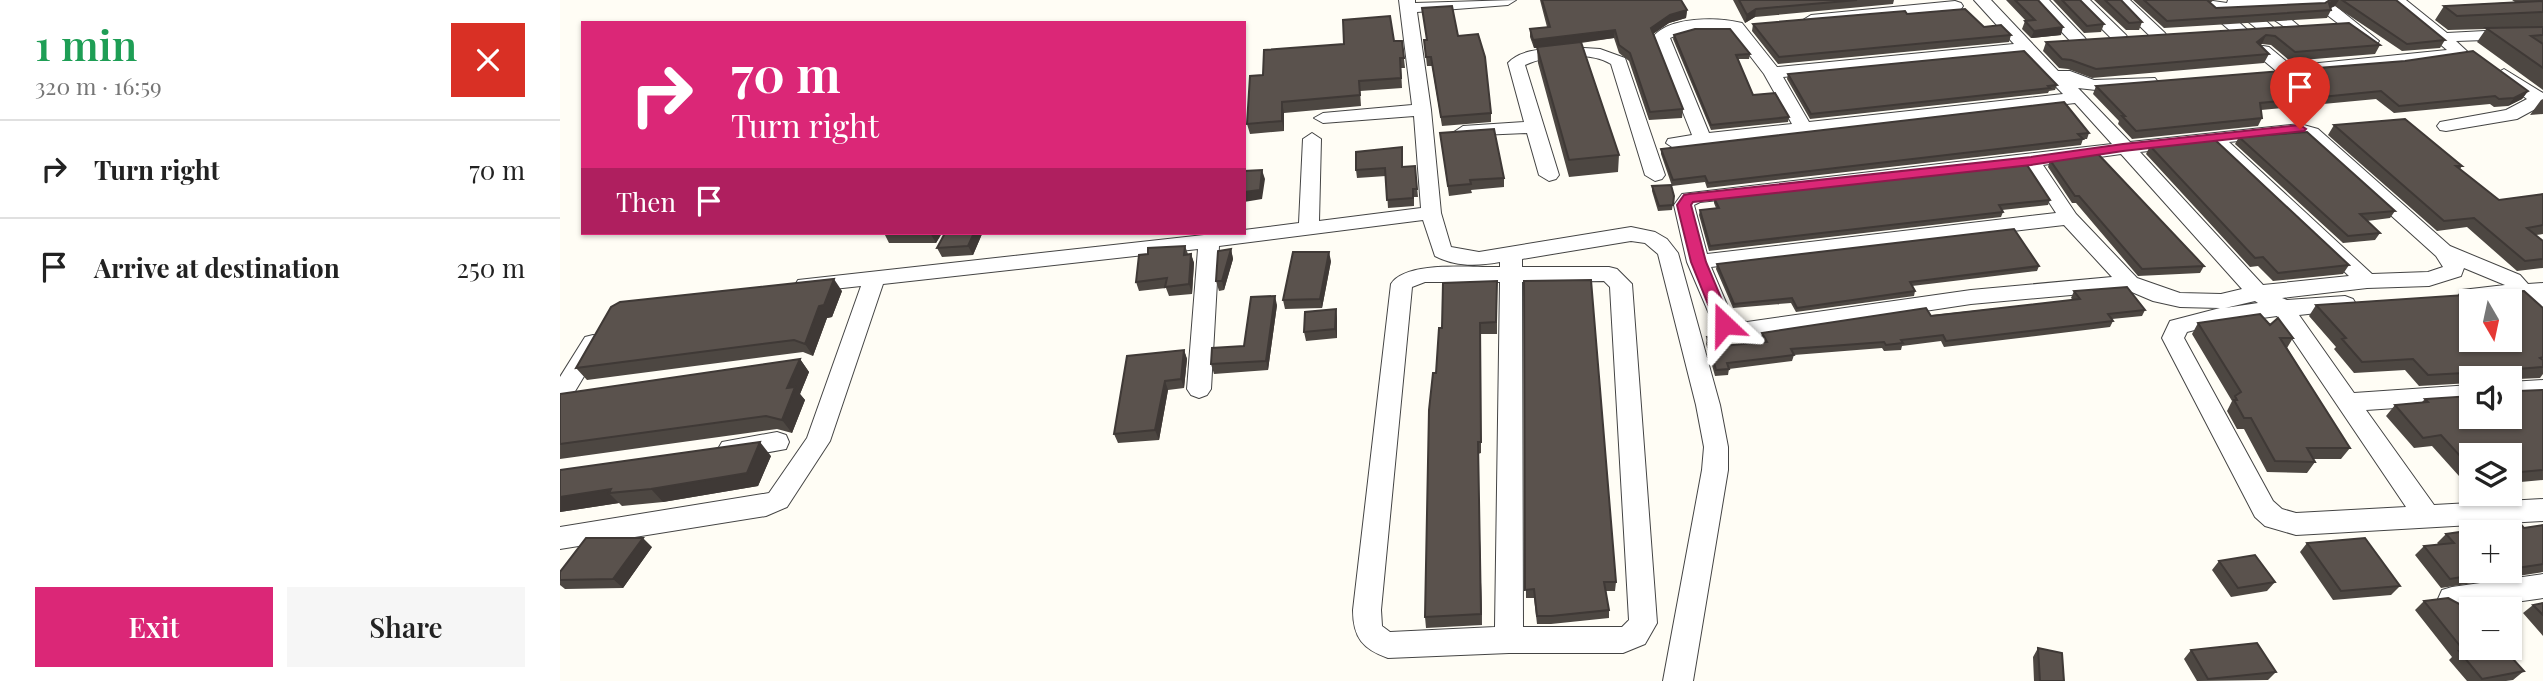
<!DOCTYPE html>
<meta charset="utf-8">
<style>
:root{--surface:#fff;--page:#f6f6f6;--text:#222;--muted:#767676;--line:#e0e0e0;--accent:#db2777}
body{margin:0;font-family:"Playfair Display",serif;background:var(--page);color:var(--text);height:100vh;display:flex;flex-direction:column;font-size:26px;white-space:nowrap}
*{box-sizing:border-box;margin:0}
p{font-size:23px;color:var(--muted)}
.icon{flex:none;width:38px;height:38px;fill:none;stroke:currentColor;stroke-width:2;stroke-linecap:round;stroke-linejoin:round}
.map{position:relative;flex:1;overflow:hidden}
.sheet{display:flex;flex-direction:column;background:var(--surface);width:560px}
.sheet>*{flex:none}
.hud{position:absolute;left:21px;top:21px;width:665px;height:214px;border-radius:0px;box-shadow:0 2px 5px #0004;background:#db2777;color:#fff;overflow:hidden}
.needle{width:46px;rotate:171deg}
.tools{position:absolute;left:1899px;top:289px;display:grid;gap:14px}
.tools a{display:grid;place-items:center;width:63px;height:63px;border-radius:0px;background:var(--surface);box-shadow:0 2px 5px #0004;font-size:35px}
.pin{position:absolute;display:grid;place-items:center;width:60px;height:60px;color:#fff;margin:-72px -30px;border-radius:50% 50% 50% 0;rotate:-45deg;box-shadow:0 0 7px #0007}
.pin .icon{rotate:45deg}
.me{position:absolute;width:77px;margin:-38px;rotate:337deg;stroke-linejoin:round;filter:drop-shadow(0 0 5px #0008)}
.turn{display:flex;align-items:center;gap:24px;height:147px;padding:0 35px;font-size:32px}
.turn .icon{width:91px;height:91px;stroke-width:2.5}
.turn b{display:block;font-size:49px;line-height:60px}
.then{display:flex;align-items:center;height:66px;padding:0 35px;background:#0003;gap:14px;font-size:26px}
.round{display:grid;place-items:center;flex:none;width:74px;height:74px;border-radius:0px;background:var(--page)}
.headline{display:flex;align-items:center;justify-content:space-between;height:119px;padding:0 35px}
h1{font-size:42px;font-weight:600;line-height:52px;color:#1e9e55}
.cta{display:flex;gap:14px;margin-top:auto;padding:14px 35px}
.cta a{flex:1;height:80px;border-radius:0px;background:var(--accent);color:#fff;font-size:28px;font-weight:600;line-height:80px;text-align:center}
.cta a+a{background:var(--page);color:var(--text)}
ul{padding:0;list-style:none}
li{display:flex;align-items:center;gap:21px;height:98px;padding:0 35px;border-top:2px solid var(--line)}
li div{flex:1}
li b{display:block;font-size:26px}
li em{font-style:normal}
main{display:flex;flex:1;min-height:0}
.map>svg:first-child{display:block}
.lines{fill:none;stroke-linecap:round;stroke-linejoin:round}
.minor-casing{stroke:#444;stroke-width:2}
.minor{fill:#fff;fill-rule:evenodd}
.wall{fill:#4d4742;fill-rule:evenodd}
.shaded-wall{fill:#3f3936}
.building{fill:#5a524d;stroke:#3f3936;stroke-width:2;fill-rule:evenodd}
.route{fill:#db2777;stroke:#8e194d;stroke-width:2}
</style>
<main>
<section class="sheet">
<div class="headline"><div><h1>1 min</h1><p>320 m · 16:59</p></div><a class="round" style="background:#d93025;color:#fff"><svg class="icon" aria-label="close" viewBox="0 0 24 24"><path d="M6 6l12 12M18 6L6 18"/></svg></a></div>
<ul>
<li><svg class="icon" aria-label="right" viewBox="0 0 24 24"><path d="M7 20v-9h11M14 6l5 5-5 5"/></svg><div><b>Turn right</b></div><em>70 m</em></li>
<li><svg class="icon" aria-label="arrive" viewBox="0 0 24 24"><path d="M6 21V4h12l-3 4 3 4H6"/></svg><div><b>Arrive at destination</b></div><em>250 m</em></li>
</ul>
<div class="cta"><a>Exit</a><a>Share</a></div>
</section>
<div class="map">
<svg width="1983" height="681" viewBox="0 0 1983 681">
<rect width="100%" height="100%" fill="#fffdf5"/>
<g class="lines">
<!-- minor casing -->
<g class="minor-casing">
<path id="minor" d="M839,0H855V3L956,0L948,5L857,12L871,110L881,213L891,247L919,252L1071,227L1095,232L1107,239L1118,253L1160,405L1168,447V470L1133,681H1103L1142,470L1144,447L1136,405L1098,254L1085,243L1071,241L962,259V267H1049L1057,269L1072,284L1097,623L1085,644L1063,653H949L828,658C803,649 793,638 793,610L831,284C846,260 914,268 940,267V262C917,266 896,267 875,256L863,220L659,246L651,389L647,395L639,398L631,395L627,389L638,249L323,284L270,441L227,507L206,516L0,549V527L209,493L247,438L301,286L246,292L238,290L235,285L238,280L662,233H684V230L739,223L743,139L752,133L761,139L759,221L861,208L854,116L763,123L754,118L763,113L852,105ZM1044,281L1050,287L1069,620L1062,627H963L962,282ZM940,282L935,627L830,632L822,626L821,610L852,287L865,282Z
M1414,0H1431L1498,71H1510L1534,80L1595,78L1598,82L1595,86L1589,87L1545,91L1518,88L1570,142L1740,124L1758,129L1890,246L1960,275L1968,284L1983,283V319L1975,316L1958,299L1910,302L1902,300L1899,295L1902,290L1945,285L1904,268L1901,276L1869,286L1807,288L1722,298L1727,300L1785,296L1793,299L1796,304L1793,309L1739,315L1794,393L1911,385V403L1806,410L1874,505L1983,499V521L1736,535L1705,526L1695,517L1602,338L1610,321L1660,308L1620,307L1593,301L1567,290L1411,304L1187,338L1171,336L1156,330L1127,262L1114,205L1122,194L1552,144L1515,103L1115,149L1106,143L1108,139L1132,135L1093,37C1109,16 1158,17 1182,23L1217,67L1454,44ZM1159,30L1171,31L1204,74L1232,124L1149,133L1110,38L1125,32ZM1463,53L1503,94L1249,122L1223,77ZM1738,135L1744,137L1876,256L1883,267L1868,272L1812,274L1669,142ZM1650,144L1789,276L1703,285L1580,152ZM1561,154L1682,289L1661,294L1620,293L1577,278L1516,214L1483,165ZM1466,167L1496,213L1147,254L1134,205L1140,202ZM1504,225L1552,277L1411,290L1187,322L1173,319L1151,267ZM1695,301L1698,303L1665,308ZM1717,316L1846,507L1736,513L1722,509L1713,501L1624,338L1627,332L1658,324Z
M1472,0H1489L1525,38L1527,41L1525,44H1513Z
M1513,0H1530L1566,35L1568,38L1566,41H1554Z
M1553,0H1570L1605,33L1607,36L1605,39H1593Z
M1646,0L1667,3L1668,0H1768L1819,41L1817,44H1805L1758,8L1720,10L1740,27L1732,32L1701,11H1695L1715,29L1707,34L1701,32L1676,12H1668L1696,38L1688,43L1682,41L1643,7L1641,4Z
M1828,0H1846L1887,33L1983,28V38L1896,41L1910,54L1908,58L1753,72L1750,68L1753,64L1759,63L1887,50Z
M1395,1L1401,3L1403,6L1401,9L1251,25L1243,20L1251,15Z
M1703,46L1709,47L1733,67L1736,71L1733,75H1721L1697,55L1695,51L1697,47Z
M1008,47L1040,49L1065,58L1105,175L1102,179L1095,181L1085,175L1051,64C1031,51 986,55 965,65L999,175L996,179L989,181L979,175L967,133L897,136L894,132L903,126L964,122L948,63C961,48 990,49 1008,47Z
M1944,69L1983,93V108L1979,107L1957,119L1886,131L1880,130L1877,126L1880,122L1946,110L1967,99L1938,78L1935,74Z
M33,335L41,337L44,343L8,403L0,406V377L25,337Z
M1983,380V398L1950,400V382Z
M217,432L226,435L229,442L226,449L171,459L162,456L158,449L162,442Z
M1983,574V598L1892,611L1882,608L1878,599L1882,590L1892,587Z"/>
</g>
<!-- minor -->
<use href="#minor" class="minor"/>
</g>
<!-- wall -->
<path class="wall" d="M980,0H1121L1127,10L1126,18L1109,23L1093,34L1123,109L1122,118L1089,120L1069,61L1059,53L1054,38L1021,43L1059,155L1058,172L1009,177L978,63L977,48H974L970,37V29L987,27Z
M1173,0H1334L1333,4L1195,17L1185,23Z
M1446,0H1478L1501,35L1471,38L1462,29L1465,21H1466Z
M1493,0H1520L1544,24L1541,32L1524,33Z
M1534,0H1561L1582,22L1579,30H1566Z
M1573,0H1668H1654L1650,3L1656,8L1765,3L1769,0H1836L1885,40L1880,48L1842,51L1775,6L1770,8L1771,10L1767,18L1604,28Z
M1952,0H1983V90L1917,42L1926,29L1888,30L1875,20L1884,6L1955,2Z
M1347,14L1424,27L1451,35L1449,42L1218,64L1192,31L1193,24Z
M1789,23L1820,45L1815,54L1730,61L1711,45L1702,44L1700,45L1709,54L1704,63L1532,78L1508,69L1499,68L1483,51L1486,42Z
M1114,35L1190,54L1189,59H1178L1193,95L1229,117L1228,122L1151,130L1113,39Z
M898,36L931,113V122L882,126L872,66H867L864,40Z
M834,41H842L845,68H841L842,88L800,91L801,106L724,113V131L690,134L687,124L703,75Z
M1228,74L1497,85L1495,90L1489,91L1488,93L1250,119L1227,79Z
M1536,86L1968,91L1962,99L1948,106L1934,107L1930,104L1834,113L1816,99L1701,110L1702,118L1698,126L1572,139L1558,124L1559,121L1533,94Z
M1983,99V114L1970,115L1981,100Z
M1774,125L1902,166L1900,169L1939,200L1983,194V234L1976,235L1983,241V268L1957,271L1907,227L1877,231L1768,135Z
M880,133L944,178V187L911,190L912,193L889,196Z
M1529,133L1527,139H1523L1521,145L1147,188L1145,182L1112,186L1101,154V149Z
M1679,137L1835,211L1830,218L1807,221L1820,233L1815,240L1783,243L1675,144Z
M1590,146L1789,265L1783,274L1713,281L1698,266L1690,267L1586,154Z
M842,147L843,167L855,166L858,197H854V206L828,208L826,176L797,178L796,170Z
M1490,160L1644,266L1640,273L1578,276L1516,203H1512L1488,167Z
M1092,186L1114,196L1112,210L1098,211L1092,191Z
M1154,198L1490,200L1488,205L1442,210L1443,212L1441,217L1149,251L1139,215L1140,210L1156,208L1154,203Z
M324,233H382L376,243H329Z
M385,233H421L422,234L413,255L382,257L377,248Z
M625,246L628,254H631L634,263L632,294L609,296L606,288L579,291L576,282L588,254Z
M671,249L673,259L664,290L659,291L656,281Z
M771,261L762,308L725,309L723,300Z
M1157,264L1479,266L1477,271L1352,286L1355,291L1354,296L1236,312L1231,303L1173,308L1156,269Z
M964,281L1056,582L1055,591H1046L1049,610V618L991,624H977L974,598H966Z
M282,291L272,317L267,318L253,356L243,352L27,380L16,368Z
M1514,291L1585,310L1582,316L1552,319L1553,321L1550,327L1384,347L1381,341L1342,346L1341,350L1324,351L1322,348L1234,355L1232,361L1169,369L1168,375L1155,376L1146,344L1147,337L1162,346L1203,342L1201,340L1202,333L1513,300L1511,298Z
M937,293V334H921V453L918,454L922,625L866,628L865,617L876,373L882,328Z
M717,305L708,370L654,374L651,364L684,346Z
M1756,305L1983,308V374L1980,378L1958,379V391L1983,390V480L1950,483V455H1911V486H1908L1872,446L1854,448L1826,416L1835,405L1862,402L1865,399L1911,416L1950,378H1911V383L1859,386L1845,370L1794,373L1774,349L1776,347L1749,316Z
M776,309L777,319V338L746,341L744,332Z
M1638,323L1710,325L1733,338L1727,348L1790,448L1781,459H1753L1755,462L1747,473L1707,472L1684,429H1677L1667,411L1672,401L1632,334Z
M624,350L627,359L624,388L608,390L599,440L558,443L554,434Z
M240,359L249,372L240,394L245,400L232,433L217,429L0,459V394Z
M211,456L198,486L103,502L62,506L59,503L0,512V470Z
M1983,525V572L1881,588L1855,555L1864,546L1879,545L1877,543L1886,534L1964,528ZM1950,532V570H1911Z
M1747,543L1840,586L1831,595L1773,600L1740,552Z
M92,547L63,588L5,589L0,585V572Z
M1659,561L1715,582L1707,591L1671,597L1652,570Z
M1864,601L1911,648L1964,671L1953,680L1946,681H1907L1889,660L1892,657L1855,610Z
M1983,603V636L1963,613L1973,605Z
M1478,648L1504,681H1474L1473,657Z
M1631,650L1716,672L1708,680L1637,681L1624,659Z"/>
<!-- shaded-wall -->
<path class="shaded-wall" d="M1776,0H1779L1775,6L1765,11L1769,3Z
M1196,9L1195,17L1185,23L1187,15Z
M1127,10L1126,18L1109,23L1090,36L1091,28L1110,15Z
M1503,27L1501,35L1471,38L1474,31Z
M1055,30L1054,38L974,48L973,40Z
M1706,35L1702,44L1692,51L1697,42Z
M1968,91L1962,99L1948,106L1954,98Z
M722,102L724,113V131L722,121Z
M702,170L705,179L702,199L684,202V192Z
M370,233H382L376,243Z
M414,233H421L422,234L413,255L408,246Z
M671,249L673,259L664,290L662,281Z
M769,252L771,261L762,308L760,299Z
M631,254L634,263L632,294L629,284Z
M274,279L282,291L272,317L267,318L253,356L245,344L259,306Z
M715,296L717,305L708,370L706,361Z
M776,309L777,319V338L775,329Z
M920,323L921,334V453V442Z
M624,350L627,359L624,388L621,379Z
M240,359L249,372L240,394L245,400L232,433L222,420L227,388Z
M605,381L608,390L599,440L595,430Z
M200,442L211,456L198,486L103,502L91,489Z
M918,442V454L922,625L921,614Z
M51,489L49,493L59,503L0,512V497Z
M83,538L92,547L63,588L53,579Z"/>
<!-- building -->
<path class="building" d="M982,0H1121L1127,10L1110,15L1091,28L1123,109L1090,112L1070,53L1059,45L1055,30L973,40L970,29L990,27Z
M1179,0H1297L1196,9L1187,15Z
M1455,0H1478L1503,27L1474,31L1465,21L1475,20Z
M1502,0H1520L1544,24L1527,26Z
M1545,0H1561L1582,22L1569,23Z
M1584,0H1647L1656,8L1765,3L1770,0H1776L1769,3L1771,10L1607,21Z
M1782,0H1836L1885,40L1847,44Z
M1983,1V12L1897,16L1884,6Z
M892,6L898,36L918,34L925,57L931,113L881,117L871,57H866L864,40H867L862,8Z
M1405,9L1424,27L1441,25L1451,35L1219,57L1193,24L1345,11L1347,14Z
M830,16L834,41H842L844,58H840L841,78L799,81L800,95L722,102V121L687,124L690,76L703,75L704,50L784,44L783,20Z
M1789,23L1820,45L1735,52L1715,36L1706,35L1697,42L1709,54L1536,69L1511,60L1502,59L1486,42Z
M1983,27V35L1971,36L1983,44V68L1926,28Z
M1135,29H1170L1190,54L1176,55L1193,95L1215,93L1229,117L1151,125L1114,35Z
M1021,42L1059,155L1009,160L977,47Z
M1464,51L1497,85L1488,86L1490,88L1251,114L1228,74Z
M1913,51L1968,91L1954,98L1939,99L1935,96L1839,106L1821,91L1700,103L1702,118L1576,131L1562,116H1565L1536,86L1845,61Z
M1504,102L1529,133L1518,134L1523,139L1148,183L1145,176L1113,180L1101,149Z
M1845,119L1902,166H1896L1939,200L1983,194V225L1967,228L1983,241V259L1965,261L1914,218L1884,221L1774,125Z
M934,129L944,178L910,180L911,184L888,186L880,133Z
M1747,132L1835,211L1800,214L1820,233L1788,236L1679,137Z
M1653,138L1789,265L1718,273L1703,257L1695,258L1590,146Z
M842,147V167L855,166L857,189H853V198L827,200L825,168L796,170V152Z
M1538,154L1644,266L1582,269L1519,196H1515L1490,160Z
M1467,165L1490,200L1439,205L1443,212L1150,246L1140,210L1159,208L1154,198Z
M702,170L700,190L684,192V171Z
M1111,185L1114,196L1113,205L1099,206L1092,186Z
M1454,229L1479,266L1350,282L1355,291L1237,308L1232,298L1174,304L1157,264Z
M385,233H414L408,246L377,248Z
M625,246L624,255L631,254L629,284L605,287L607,278L576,282L579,255L588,254V248Z
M671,249L662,281H656L658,251Z
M733,252H769L760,299L723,300Z
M274,279L264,305L259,306L245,344L234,340L16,368L51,307L60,302Z
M1031,280L1056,582H1044L1049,610L991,616H977L974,589L965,590L964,281Z
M937,281L936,322L920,323L921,442H918L921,614L865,617L869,410L873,373H876L879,328H882L883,283Z
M1567,287L1585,310L1548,314L1553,321L1386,341L1383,335L1341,340L1343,343L1326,345L1324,342L1231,349L1234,355L1167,363L1169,369L1156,370L1147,337L1158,336L1162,346L1207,342L1202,333L1366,308L1371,316L1520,299L1514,291Z
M1964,291L1983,308V357L1980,358L1983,360V367L1958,369V391L1983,390V470L1950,473V455H1911V468L1881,435L1863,438L1835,405L1868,402L1865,399L1911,396V416H1950V378H1923L1922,372L1868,375L1853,359L1802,362L1782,339L1786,338L1756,305ZM1911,301H1950V340H1911Z
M715,296L706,361L651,364L652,348L684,346L691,297Z
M776,309L775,329L744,332L745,312Z
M1700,314L1710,325L1718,318L1733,338H1720L1790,448H1747L1755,462L1715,461L1691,418H1684L1674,400H1677L1675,396L1681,392L1638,323Z
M624,350L621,379L605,381L595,430L554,434L567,356Z
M240,359L227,388L235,387L222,420L206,416L0,444V394Z
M200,442L187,473L91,489L49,493L51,489L0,497V470Z
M1960,523L1964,528L1983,525V564L1950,569V532H1911V570H1943L1890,579L1864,546L1894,543L1886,534Z
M26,538H83L53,579L0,580V572Z
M1805,538L1840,586L1781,591L1747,543Z
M1695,555L1715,582L1678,588L1659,561Z
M1888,598L1901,605L1917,603L1922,609H1911V648H1943L1964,671L1922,679L1899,651H1904L1864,601Z
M1983,603V615L1973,605Z
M1697,643L1716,672L1648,679L1631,650Z
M1478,648L1502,653L1504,681H1480Z"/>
<!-- route -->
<path class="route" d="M1740,125L1746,129L1744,131L1563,151L1471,165L1133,202L1131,205L1146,262L1172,324L1164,329L1156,324L1131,262L1117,205L1124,195L1129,194L1471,157L1563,144Z"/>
</svg>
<div class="tools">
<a><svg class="needle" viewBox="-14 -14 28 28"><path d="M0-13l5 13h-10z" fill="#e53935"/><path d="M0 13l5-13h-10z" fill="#767676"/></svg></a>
<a><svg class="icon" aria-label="sound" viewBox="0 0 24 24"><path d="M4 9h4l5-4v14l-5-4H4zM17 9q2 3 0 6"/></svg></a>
<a><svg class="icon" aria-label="layers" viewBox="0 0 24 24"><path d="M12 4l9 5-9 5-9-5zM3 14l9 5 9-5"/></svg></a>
<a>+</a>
<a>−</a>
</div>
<div class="pin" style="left:1740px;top:129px;background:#d93025"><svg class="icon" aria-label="arrive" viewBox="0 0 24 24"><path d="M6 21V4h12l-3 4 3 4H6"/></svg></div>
<svg class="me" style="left:1164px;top:324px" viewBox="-20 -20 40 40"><path d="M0-17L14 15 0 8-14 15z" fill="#db2777" stroke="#fff" stroke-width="4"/></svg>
<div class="hud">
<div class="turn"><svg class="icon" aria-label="right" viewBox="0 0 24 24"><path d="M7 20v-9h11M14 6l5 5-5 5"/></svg><div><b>70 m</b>Turn right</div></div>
<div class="then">Then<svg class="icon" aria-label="arrive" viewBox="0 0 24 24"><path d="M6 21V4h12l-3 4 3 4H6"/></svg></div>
</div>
</div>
</main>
